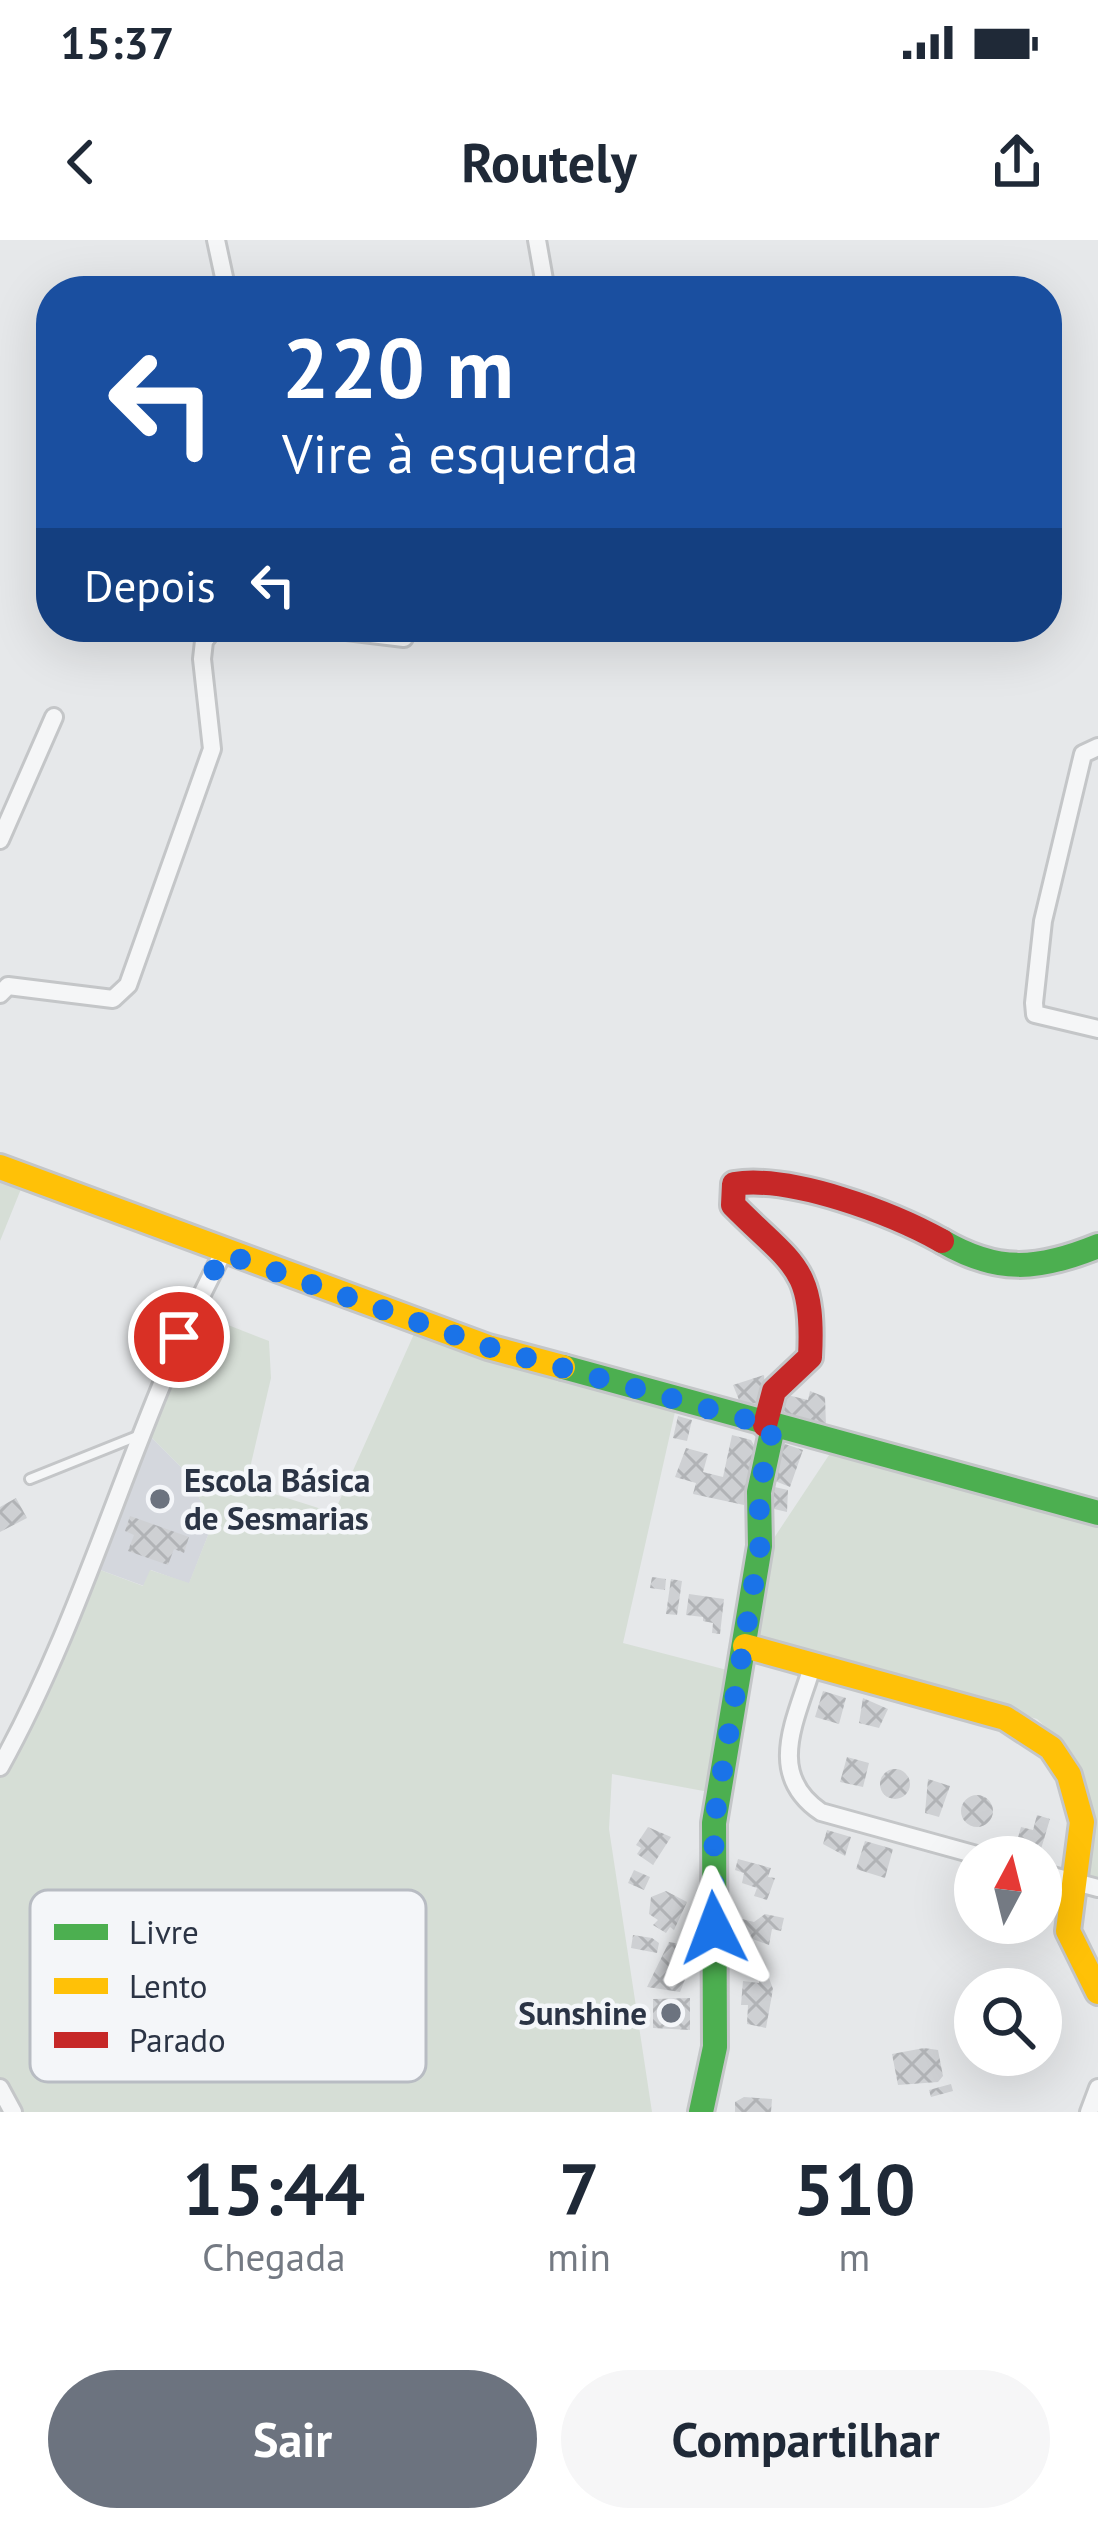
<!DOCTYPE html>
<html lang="pt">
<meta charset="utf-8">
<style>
:root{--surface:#fff;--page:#f6f6f7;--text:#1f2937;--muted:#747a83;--accent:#6c737f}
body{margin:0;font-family:"PT Sans",sans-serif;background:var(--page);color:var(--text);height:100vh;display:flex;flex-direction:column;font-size:45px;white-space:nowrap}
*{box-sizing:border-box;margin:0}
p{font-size:39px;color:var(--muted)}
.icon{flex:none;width:66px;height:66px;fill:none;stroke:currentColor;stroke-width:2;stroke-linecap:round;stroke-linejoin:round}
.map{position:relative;height:1872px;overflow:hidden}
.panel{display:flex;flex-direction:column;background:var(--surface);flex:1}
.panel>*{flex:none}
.banner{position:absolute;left:36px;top:36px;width:1026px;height:366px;border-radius:48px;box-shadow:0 12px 48px #0002;background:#1a4fa0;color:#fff;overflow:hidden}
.needle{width:78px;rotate:7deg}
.controls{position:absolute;left:954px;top:1596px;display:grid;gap:24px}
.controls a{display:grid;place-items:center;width:108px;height:108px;border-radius:50%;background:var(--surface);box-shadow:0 12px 48px #0002;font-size:60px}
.pin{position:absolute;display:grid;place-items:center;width:102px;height:102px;color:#fff;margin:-51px;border:6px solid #fff;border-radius:50%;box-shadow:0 3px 12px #0007}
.me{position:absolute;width:132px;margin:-66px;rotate:357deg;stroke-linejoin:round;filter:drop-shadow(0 0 9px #0008)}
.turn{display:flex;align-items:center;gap:42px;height:252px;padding:0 48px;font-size:54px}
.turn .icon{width:156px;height:156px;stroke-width:2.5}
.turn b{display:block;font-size:84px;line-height:102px}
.then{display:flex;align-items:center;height:114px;padding:0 48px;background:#0003;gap:24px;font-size:45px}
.eta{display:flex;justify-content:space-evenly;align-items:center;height:204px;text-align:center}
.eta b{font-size:72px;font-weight:700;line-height:84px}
.action{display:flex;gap:24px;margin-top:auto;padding:24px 48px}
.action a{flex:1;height:138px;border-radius:72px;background:var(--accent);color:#fff;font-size:48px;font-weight:700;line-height:138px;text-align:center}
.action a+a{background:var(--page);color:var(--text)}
.status{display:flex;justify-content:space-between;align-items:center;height:84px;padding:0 60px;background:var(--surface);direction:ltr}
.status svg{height:33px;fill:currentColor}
header{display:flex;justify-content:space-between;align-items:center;height:156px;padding:0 48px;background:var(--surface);font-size:54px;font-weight:700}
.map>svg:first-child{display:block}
.built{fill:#d4d7dd}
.grass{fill:#d6ded6}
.building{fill:url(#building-cross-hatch)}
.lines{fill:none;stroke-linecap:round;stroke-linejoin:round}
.lane-casing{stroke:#c4c6c8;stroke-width:14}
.street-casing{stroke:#c4c6c8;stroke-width:22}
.fast-casing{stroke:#c4c6c8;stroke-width:30}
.slow-casing{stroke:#c4c6c8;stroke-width:30}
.jam-casing{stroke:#c4c6c8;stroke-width:30}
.lane{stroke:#f5f6f7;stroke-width:8}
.street{stroke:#f5f6f7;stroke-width:16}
.fast{stroke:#4caf50;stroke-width:24}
.slow{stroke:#ffc107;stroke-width:24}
.jam{stroke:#c62828;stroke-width:24}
.route{stroke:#1a73e8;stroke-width:21;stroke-dasharray:0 37.8}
.poi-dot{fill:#6c737f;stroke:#f4f6f9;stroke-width:4.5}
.labels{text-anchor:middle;stroke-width:9;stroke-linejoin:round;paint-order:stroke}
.poi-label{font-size:33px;font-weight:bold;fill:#2b3445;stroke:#f4f6f9;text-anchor:start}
.key{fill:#f4f6f9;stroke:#b8bcc3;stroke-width:3}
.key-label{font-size:33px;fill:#2b3445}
</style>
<div class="status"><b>15:37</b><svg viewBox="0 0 49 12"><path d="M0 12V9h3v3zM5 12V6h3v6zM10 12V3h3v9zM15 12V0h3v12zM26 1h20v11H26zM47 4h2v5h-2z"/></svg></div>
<header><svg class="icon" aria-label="back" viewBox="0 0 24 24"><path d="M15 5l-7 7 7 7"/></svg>Routely<svg class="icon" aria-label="share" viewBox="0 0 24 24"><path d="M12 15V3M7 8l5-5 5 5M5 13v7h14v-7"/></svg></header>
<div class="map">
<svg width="1098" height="1872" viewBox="0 0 1098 1872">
<defs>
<pattern id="building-cross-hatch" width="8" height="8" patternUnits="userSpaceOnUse" patternTransform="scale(3)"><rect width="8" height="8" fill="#ced0d3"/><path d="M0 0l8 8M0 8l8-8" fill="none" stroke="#b1b3b6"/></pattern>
</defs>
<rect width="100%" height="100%" fill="#e6e8ea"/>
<!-- built -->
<path class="built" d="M147,1193L188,1234L212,1285L189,1344L151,1330L144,1346L92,1327Z"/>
<!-- grass -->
<path class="grass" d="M0,940L21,949L0,1001Z
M200,1074L269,1101L271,1138L246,1245L334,1273L414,1094L675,1172L623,1403L731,1431L709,1552L612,1534L609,1589L652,1872H9L0,1856V1538L61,1424L92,1327L143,1346L150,1330L189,1343L212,1285L188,1234L147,1193Z
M831,1212L1098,1279V1642L1084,1638C1093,1563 1096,1534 1037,1479L757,1397L770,1304Z"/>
<!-- building -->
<path class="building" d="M764,1135L766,1162L741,1165L733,1145Z
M810,1151L825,1157L826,1185L774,1174L779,1153L808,1160Z
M678,1176L692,1180L687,1201L673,1198Z
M732,1195L751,1200L758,1212L744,1265L693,1254L696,1243L675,1237L686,1208L708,1214L703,1232L723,1237Z
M782,1203L803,1210L790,1247L770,1239Z
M770,1246L788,1250L787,1272L770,1268Z
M16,1258L27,1278L0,1292V1267Z
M130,1276L189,1297L184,1313L174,1309L168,1325L128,1311L134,1295L125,1291Z
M652,1337L666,1339L665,1350L650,1348Z
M671,1339L682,1341L677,1375L666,1374Z
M689,1354L724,1359L720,1394L712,1393L713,1383L703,1381V1377L686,1375Z
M823,1451L846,1458L839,1484L815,1477Z
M863,1458L888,1469L879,1488L859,1483Z
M847,1517L869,1523L863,1547L840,1542Z
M880 1544a15 15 0 1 1 30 0a15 15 0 1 1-30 0Z
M928,1539L950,1546L939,1577L925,1573Z
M961 1571a16 16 0 1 1 32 0a16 16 0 1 1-32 0Z
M1037,1575L1050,1579L1041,1609L1017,1601L1021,1587L1033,1590Z
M648,1587L671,1597L653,1625L637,1614L641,1608L636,1605Z
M827,1590L851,1597L845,1616L823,1604Z
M865,1601L893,1609L885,1638L856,1629Z
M738,1619L771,1628L768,1637L775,1638L767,1660L754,1656L757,1648L742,1643L744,1633L735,1630Z
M634,1630L650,1637L644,1650L628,1643Z
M666,1651L687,1662L674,1690L670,1687L666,1693L653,1685L658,1680L649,1674L651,1657Z
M765,1674L784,1678L781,1691L772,1689L769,1705L739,1694L742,1679L754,1682Z
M633,1695L652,1698L659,1703L657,1713L631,1708Z
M669,1702L680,1704L678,1714L694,1717L680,1752L647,1747Z
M760,1737L769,1738L773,1749L766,1788L747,1784L748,1765H741L743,1741L759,1743Z
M690,1758V1790L653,1788V1759Z
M924,1808L938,1810L943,1836L938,1842L898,1845L892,1814Z
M951,1844L953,1851L931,1857L929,1850Z
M744,1857L772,1859L771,1872H735V1862Z"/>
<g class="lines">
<!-- lane casing -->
<g class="lane-casing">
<path id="lane" d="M30,1239L135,1197"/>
</g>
<!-- street casing -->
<g class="street-casing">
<path id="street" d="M216,0L227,51
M537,0L546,51
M314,387L404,398
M1098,507L1083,514L1043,681L1034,763L1035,774L1098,789
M0,600L54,477
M0,754L8,746L113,759L128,745L212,509L202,419L204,401L215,387
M812,1427C796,1480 765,1534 821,1572L984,1617
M0,1527C91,1363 134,1179 223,1013
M1041,1633L1098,1648
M0,1848L13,1872
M1089,1872L1098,1848"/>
</g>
<!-- fast casing -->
<g class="fast-casing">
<path id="fast" d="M942,1001C998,1034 1039,1030 1098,1006
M563,1127L1098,1273
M701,1872L715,1807L714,1583L760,1306L759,1252L773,1187"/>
</g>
<!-- slow casing -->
<g class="slow-casing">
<path id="slow" d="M0,927L488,1107L563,1127
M745,1406L1005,1478L1051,1508L1069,1535L1082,1582L1068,1691L1098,1752"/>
</g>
<!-- jam casing -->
<g class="jam-casing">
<path id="jam" d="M765,1185L774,1151L810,1117C815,1025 792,1025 733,965L734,944C791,935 892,973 942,1001"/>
</g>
<!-- lane -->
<use href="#lane" class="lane"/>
<!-- street -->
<use href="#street" class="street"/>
<!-- fast -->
<use href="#fast" class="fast"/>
<!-- slow -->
<use href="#slow" class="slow"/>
<!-- jam -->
<use href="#jam" class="jam"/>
</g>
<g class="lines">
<!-- route -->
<path class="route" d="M179,1097L223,1013L488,1107L773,1187L759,1252L760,1306L714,1582V1688"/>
</g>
<!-- markers -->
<g class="poi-dot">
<circle cx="160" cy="1259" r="12"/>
<circle cx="671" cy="1773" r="12"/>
</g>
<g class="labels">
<!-- poi labels -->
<g class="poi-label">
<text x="184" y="1252">Escola Básica<tspan x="184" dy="38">de Sesmarias</tspan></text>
<text x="647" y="1785" text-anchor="end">Sunshine</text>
</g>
</g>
<!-- legend -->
<rect x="30" y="1650" width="396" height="192" rx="18" class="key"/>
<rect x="54" y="1684" width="54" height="16" fill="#4caf50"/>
<rect x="54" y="1738" width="54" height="16" fill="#ffc107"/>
<rect x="54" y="1792" width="54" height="16" fill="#c62828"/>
<g class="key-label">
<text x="129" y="1704">Livre</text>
<text x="129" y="1758">Lento</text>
<text x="129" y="1812">Parado</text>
</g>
</svg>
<div class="controls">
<a><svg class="needle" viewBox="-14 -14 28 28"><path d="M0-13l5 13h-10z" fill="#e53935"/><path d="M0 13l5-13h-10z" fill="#747a83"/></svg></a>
<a><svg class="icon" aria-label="search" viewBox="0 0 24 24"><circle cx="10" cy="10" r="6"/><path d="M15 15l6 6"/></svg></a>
</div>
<div class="pin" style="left:179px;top:1097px;background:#d93025"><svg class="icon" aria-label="arrive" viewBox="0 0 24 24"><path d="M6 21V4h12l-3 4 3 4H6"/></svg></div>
<svg class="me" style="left:714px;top:1688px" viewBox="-20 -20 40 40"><path d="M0-17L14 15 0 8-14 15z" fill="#1a73e8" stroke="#fff" stroke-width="4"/></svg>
<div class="banner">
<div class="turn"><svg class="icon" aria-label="left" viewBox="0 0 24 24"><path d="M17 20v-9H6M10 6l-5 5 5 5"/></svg><div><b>220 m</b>Vire à esquerda</div></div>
<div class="then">Depois<svg class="icon" aria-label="left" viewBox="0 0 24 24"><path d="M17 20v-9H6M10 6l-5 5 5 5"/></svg></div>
</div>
</div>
<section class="panel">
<div class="eta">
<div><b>15:44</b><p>Chegada</p></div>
<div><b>7</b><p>min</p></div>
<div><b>510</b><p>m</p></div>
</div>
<div class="action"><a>Sair</a><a>Compartilhar</a></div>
</section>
